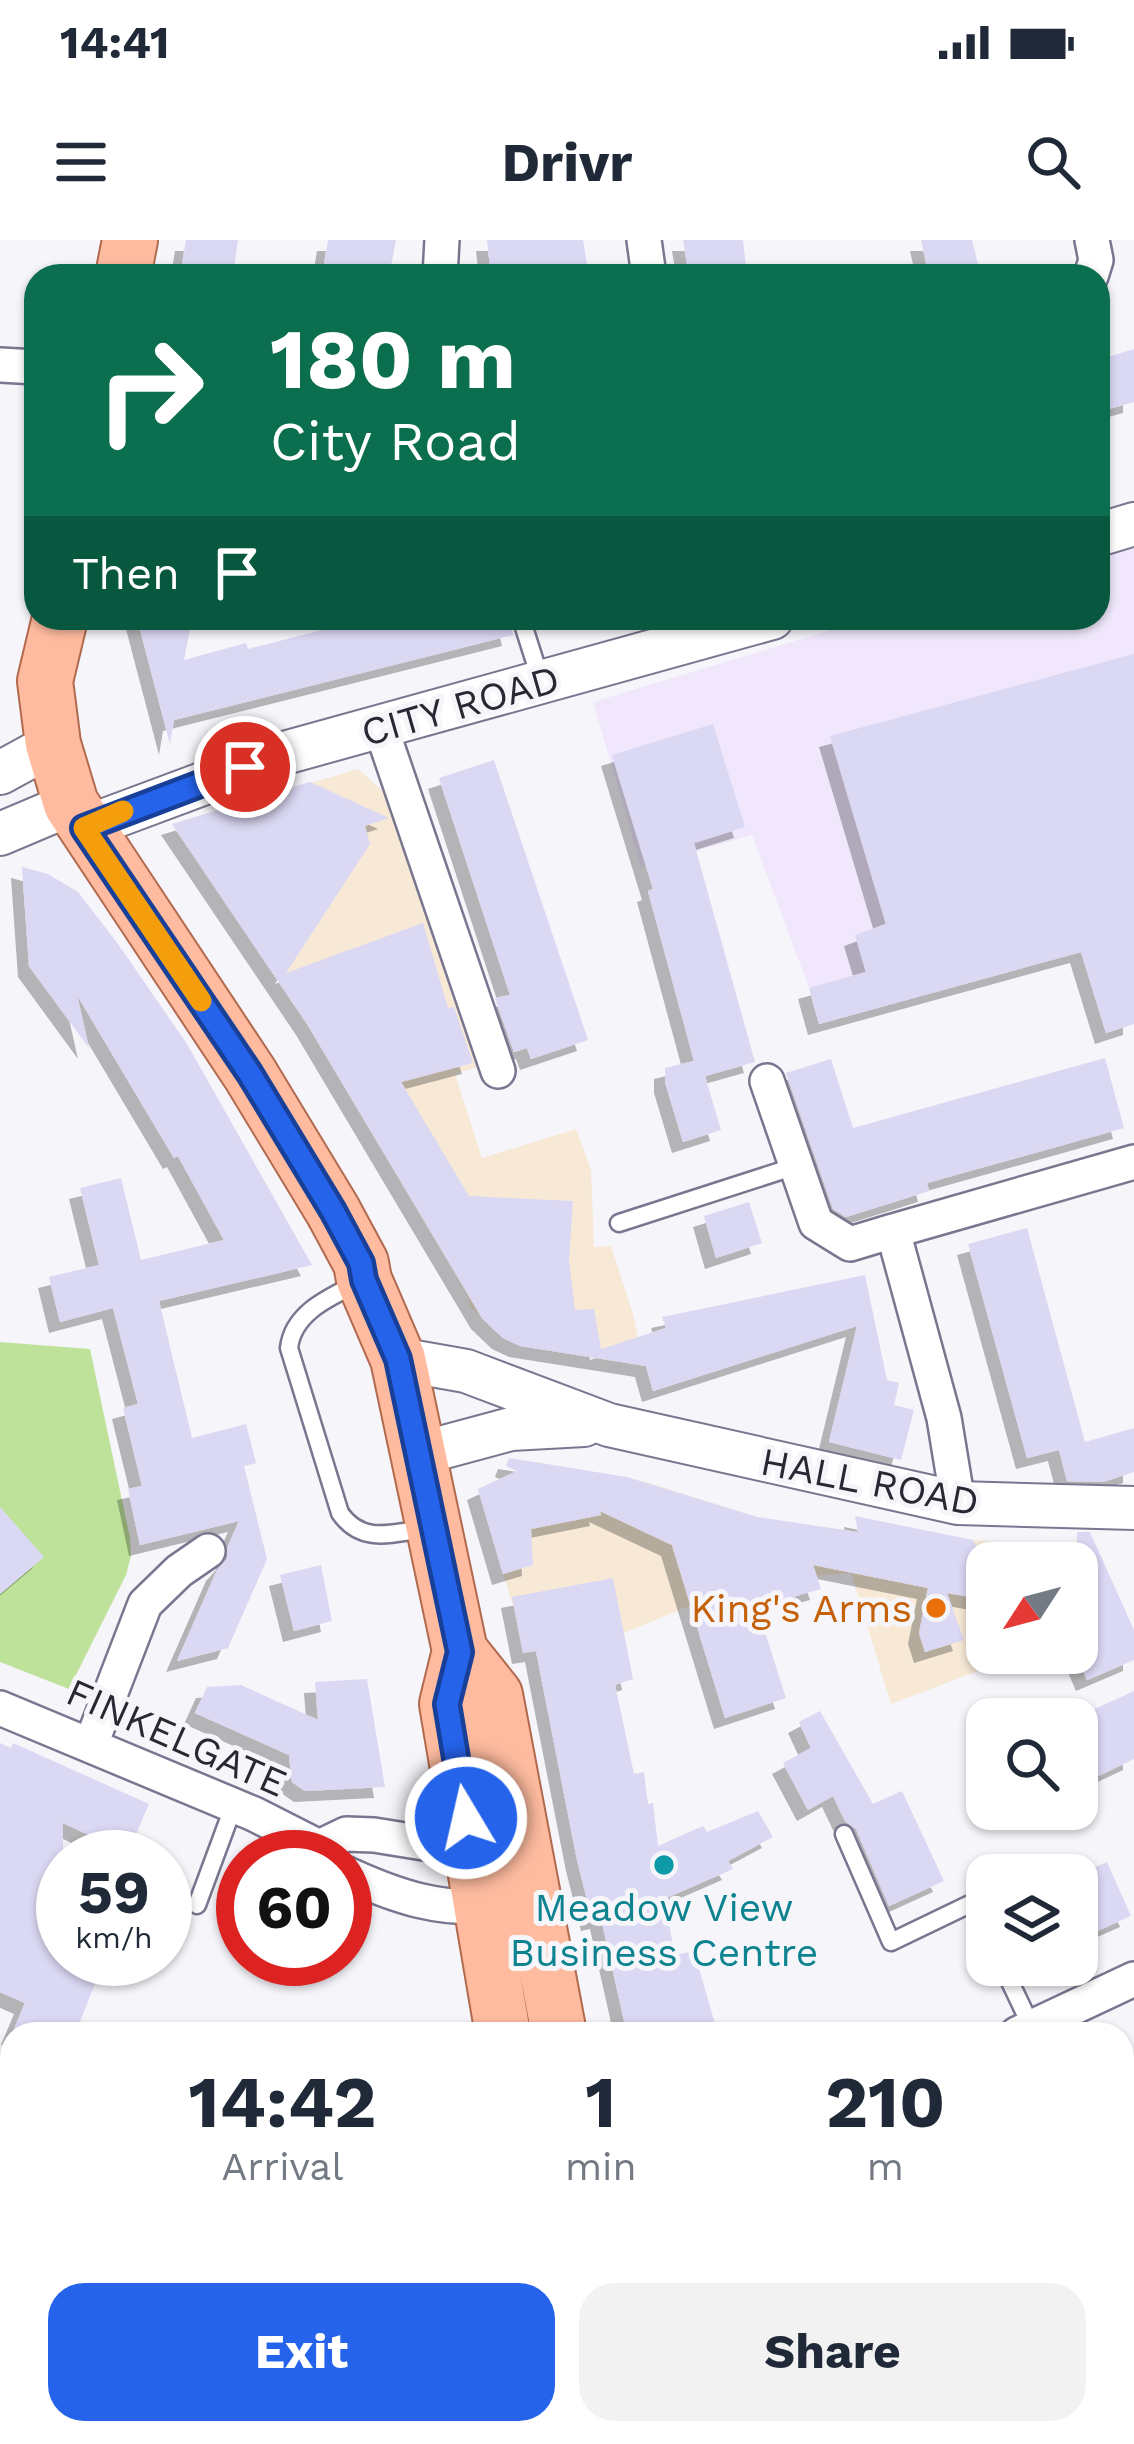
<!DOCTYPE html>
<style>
:root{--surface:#fff;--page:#f2f2f3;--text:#1f2937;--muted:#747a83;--accent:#2563eb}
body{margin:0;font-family:"Work Sans",sans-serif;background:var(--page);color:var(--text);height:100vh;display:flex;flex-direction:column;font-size:45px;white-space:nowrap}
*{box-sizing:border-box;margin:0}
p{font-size:39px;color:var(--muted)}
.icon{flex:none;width:66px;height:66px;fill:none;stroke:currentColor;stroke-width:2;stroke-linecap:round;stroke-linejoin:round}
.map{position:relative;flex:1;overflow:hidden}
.panel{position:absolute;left:0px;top:1782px;width:1134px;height:423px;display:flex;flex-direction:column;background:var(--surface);border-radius:36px 36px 0 0;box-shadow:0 3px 9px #0004}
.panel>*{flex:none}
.banner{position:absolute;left:24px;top:24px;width:1086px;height:366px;border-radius:36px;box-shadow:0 3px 9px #0004;background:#0b6e4f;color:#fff;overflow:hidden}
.needle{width:78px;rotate:234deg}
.controls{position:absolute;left:966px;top:1302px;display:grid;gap:24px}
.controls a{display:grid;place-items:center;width:132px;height:132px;border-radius:24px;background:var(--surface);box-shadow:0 3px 9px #0004;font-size:60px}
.speed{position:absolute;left:36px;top:1590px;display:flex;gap:24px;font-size:60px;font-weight:700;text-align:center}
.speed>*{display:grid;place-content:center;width:156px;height:156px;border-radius:50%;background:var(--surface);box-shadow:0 3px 9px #0004;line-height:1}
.speed small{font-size:30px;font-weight:400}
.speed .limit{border:18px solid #d22;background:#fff;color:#111}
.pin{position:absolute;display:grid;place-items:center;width:102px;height:102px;color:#fff;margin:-51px;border:6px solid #fff;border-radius:50%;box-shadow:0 3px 12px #0007}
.me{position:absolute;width:132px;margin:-66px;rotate:351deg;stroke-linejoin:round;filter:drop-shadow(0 0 9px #0008)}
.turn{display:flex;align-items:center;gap:42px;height:252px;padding:0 48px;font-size:54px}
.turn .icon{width:156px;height:156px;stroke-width:2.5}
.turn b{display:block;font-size:84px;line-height:102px}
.then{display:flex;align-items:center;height:114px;padding:0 48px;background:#0003;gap:24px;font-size:45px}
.eta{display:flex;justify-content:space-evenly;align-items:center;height:204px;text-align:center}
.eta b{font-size:72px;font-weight:700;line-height:84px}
.action{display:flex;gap:24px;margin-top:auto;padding:24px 48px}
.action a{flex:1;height:138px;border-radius:36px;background:var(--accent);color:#fff;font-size:48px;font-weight:700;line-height:138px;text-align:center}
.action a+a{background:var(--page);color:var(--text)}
.status{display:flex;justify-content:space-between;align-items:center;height:84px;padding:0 60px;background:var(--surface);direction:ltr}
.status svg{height:33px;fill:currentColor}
header{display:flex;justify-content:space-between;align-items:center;height:156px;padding:0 48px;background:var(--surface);font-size:54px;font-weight:700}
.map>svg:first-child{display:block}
.commercial{fill:#f7e9d6}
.industrial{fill:#f0e7fc}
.green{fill:#bfe29b}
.building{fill:#dbd8f4;filter:url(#shadow)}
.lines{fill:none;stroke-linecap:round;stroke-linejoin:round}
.service-casing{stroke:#797790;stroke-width:21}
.minor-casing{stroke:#797790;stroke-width:38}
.tertiary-casing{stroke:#797790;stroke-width:46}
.primary-casing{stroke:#b26a4f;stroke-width:58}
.service{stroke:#fff;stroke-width:16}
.minor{stroke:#fff;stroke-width:33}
.tertiary{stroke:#fff;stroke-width:42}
.primary{stroke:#febb9f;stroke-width:54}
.route-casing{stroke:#184099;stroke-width:30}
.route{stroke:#2563eb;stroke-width:21}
.slow{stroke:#f59e0b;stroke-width:21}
.food-dot{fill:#e8710a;stroke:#f5f5fa;stroke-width:4.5}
.culture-dot{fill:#0f9aa8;stroke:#f5f5fa;stroke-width:4.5}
.labels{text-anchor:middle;stroke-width:10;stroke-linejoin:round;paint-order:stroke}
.street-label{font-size:39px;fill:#282732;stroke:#f5f5fa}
.food-label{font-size:39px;fill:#c56008;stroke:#f5f5fa;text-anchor:end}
.culture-label{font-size:39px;fill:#0d838f;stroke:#f5f5fa}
</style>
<div class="status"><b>14:41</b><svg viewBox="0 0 49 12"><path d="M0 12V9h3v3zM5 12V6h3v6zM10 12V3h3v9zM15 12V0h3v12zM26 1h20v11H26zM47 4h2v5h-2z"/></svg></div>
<header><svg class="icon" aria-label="menu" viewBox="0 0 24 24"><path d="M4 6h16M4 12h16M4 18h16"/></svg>Drivr<svg class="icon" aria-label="search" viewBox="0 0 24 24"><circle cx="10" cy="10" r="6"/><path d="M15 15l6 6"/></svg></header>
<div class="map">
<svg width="1134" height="2204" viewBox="0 0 1134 2204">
<defs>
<filter id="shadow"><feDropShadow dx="-11" dy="11" stdDeviation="0" flood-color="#0004"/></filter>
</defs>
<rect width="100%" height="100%" fill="#f5f5fa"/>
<!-- commercial -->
<path class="commercial" d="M358,529L395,562L477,827L455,834L482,918L576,889L591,930L594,1007L611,1006L633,1074L644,1126L543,1110L511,1100L470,1067L468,1056L307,784L172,584Z
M537,1222L646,1242L757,1277L813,1287L1009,1303L1018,1323H987V1413H1025L891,1464L851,1333L749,1341L624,1393L523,1413L513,1366L478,1249Z
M1134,2161V2204H961L1006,2193H1122V2164Z"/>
<!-- industrial -->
<path class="industrial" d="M1134,299V697L809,748L752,595L641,627L593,462L871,378H1098V310Z"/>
<!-- green -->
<path class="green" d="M0,1102L90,1109L130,1298L131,1316L126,1335L69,1449L0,1422Z"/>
<!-- building -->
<path class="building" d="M186,0H238L233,36H180Z
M328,0H396L389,36H322Z
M487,0H583L589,36H491Z
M683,0H743L747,36H689Z
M921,0H972L981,36H929Z
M1134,109V162L1098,172V120Z
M137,378H192L184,420L246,403L248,409L368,378H509L513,395L174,480L170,504Z
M1134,414V784L1106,793L1081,712L819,784L809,748L866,732L855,695L886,684L830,496Z
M713,484L745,587L694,603L755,822L705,836L721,890L683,902L665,842V828L694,821L648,651L653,649L612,515Z
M494,520L588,800L531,819L527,808L514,812L495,758L510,755L439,538Z
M310,542L389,578L365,586L370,604L286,733L423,683L448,768L454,767L473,823L401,842L469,956L573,961L569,1021L575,1070L594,1069L601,1109L666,1088L662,1077L865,1035L887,1140L899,1143L894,1165L914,1170L901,1220L829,1202L857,1086L653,1151L646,1126L520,1106L503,1098L482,1078L307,784L172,584Z
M22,627L48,634L78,652L118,704L187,804L312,1025L159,1061L192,1198L246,1184L256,1223L244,1226L267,1319L228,1408L177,1421L217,1330L227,1319L228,1306L239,1281L140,1305L128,1249L142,1246L123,1168L138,1164L113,1068L60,1082L49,1037L99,1025L80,948L121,938L141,1020L224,1000L178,916L174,918L77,755L89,808L29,726Z
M1105,818L1124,888L927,943L929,951L846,977L833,969L786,833L831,819L853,888Z
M749,962L762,1003L716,1018L704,976Z
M1027,988L1085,1202L1134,1188V1232L1103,1242L1067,1241L1059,1210L1027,1218L968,1004Z
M509,1218L627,1237L757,1277L858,1292L855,1276L973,1300L987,1330V1360L947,1353L964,1400L925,1412L919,1393L928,1348L813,1325L821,1349L757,1367L786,1458L725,1478L672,1305L600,1271L601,1275L531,1289L533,1325L503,1334L478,1249L517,1231L506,1226Z
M0,1267L44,1317L0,1354Z
M1077,1292H1090L1134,1390V1420L1087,1440L1077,1417Z
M321,1325L332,1381L294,1391L280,1335Z
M613,1338L633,1439L615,1445L634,1534L644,1532L648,1564L653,1563L658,1606L703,1586L707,1592L758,1571L773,1597L728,1621L733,1629L664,1659L675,1715L694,1711L718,1794H627L601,1678L592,1680L577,1620L536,1411L523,1413L512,1357Z
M367,1439L385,1547L305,1551L292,1542L289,1515L195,1473L207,1447L241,1445L318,1480L315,1442Z
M1134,1451V1519L1077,1546V1477Z
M820,1471L873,1564L902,1551L944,1641L889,1666L856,1589L845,1581L833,1556L808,1570L783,1523L811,1508L799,1482Z
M0,1503L11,1508L13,1503L149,1564L128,1613L63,1583V1719H105L75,1794H12L25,1763L0,1752Z
M1107,1622L1131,1676L1077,1700V1635Z"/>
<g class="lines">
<!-- service casing -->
<g class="service-casing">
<path id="service" d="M521,378L541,441
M619,983L796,926
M358,1043C328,1058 293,1073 289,1108L340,1273C362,1305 393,1293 427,1288
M844,1594L891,1702L972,1663L987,1694
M197,1665L234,1565
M1002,1725L1032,1788
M1065,1771L1076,1794
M1122,1888L1134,1916"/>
</g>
<!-- minor casing -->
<g class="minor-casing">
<path id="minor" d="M644,0L649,36
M440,36L442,0
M1091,36L1096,20L1092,0
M0,125L36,127
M381,488L498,831
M767,841L816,983L850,1004L893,991
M958,1263L944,1178L893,991L1134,922
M0,1468L254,1574L319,1607L327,1617
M91,1504L145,1364L179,1331L208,1311
M319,1607L346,1594L374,1595L486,1613
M345,1633C397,1657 441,1672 499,1665
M1017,1794L1134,1739"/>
</g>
<!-- tertiary casing -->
<g class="tertiary-casing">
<path id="tertiary" d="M1098,295L1134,284
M0,533L53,504
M84,588L288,512L772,378
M0,594L71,564
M398,1119L466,1131L609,1185L958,1263L1134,1268
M418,1214L511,1189L584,1185"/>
</g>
<!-- primary casing -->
<g class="primary-casing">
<path id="primary" d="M123,36L130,0
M60,378L45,441L53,504L71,564L250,834L333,971L361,1023L364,1040L398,1119L460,1411L447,1464L503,1794
M460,1411L495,1455L559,1794
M599,2193L601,2204"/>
</g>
<!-- service -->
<use href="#service" class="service"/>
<!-- minor -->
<use href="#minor" class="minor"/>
<!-- tertiary -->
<use href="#tertiary" class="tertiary"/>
<!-- primary -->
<use href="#primary" class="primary"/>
</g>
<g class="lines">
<!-- route casing -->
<g class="route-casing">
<path id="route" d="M245,527L84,588L250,834L333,971L361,1023L364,1040L398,1119L460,1412L447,1464L466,1578"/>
</g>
<!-- route -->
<use href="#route" class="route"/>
<!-- slow -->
<path class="slow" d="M123,571L84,588L201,761"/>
</g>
<!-- markers -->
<circle class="food-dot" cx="936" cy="1368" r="12"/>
<circle class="culture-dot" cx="664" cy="1625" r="12"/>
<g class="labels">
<!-- street labels -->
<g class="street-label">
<text transform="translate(460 465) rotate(-16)" y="14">CITY ROAD</text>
<text transform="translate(870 1241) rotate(11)" y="14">HALL ROAD</text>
<text transform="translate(177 1497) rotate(24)" y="14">FINKELGATE</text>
</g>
<!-- food labels -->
<g class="food-label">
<text x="912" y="1382">King's Arms</text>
</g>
<!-- culture labels -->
<g class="culture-label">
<text x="664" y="1681">Meadow View<tspan x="664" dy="45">Business Centre</tspan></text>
</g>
</g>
</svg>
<div class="controls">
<a><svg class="needle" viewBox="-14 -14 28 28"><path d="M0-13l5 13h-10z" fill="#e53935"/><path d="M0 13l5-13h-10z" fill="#747a83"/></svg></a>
<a><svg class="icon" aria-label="search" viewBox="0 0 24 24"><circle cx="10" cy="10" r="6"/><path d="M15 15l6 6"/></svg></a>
<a><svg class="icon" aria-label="layers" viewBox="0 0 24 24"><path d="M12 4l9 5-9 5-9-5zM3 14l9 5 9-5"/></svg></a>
</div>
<div class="speed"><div>59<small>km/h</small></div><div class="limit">60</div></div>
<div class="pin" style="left:245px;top:527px;background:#d93025"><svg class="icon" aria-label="arrive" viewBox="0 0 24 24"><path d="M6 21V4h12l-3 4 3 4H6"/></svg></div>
<svg class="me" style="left:466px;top:1578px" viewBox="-20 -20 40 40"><circle r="17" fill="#2563eb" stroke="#fff" stroke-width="3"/><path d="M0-11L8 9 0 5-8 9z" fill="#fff"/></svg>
<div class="banner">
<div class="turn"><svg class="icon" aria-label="right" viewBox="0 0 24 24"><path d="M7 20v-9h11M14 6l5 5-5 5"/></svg><div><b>180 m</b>City Road</div></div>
<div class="then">Then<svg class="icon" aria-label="arrive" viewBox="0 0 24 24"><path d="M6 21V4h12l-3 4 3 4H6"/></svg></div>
</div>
<section class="panel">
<div class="eta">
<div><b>14:42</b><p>Arrival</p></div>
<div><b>1</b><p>min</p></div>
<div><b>210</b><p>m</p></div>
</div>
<div class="action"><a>Exit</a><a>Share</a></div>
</section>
</div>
